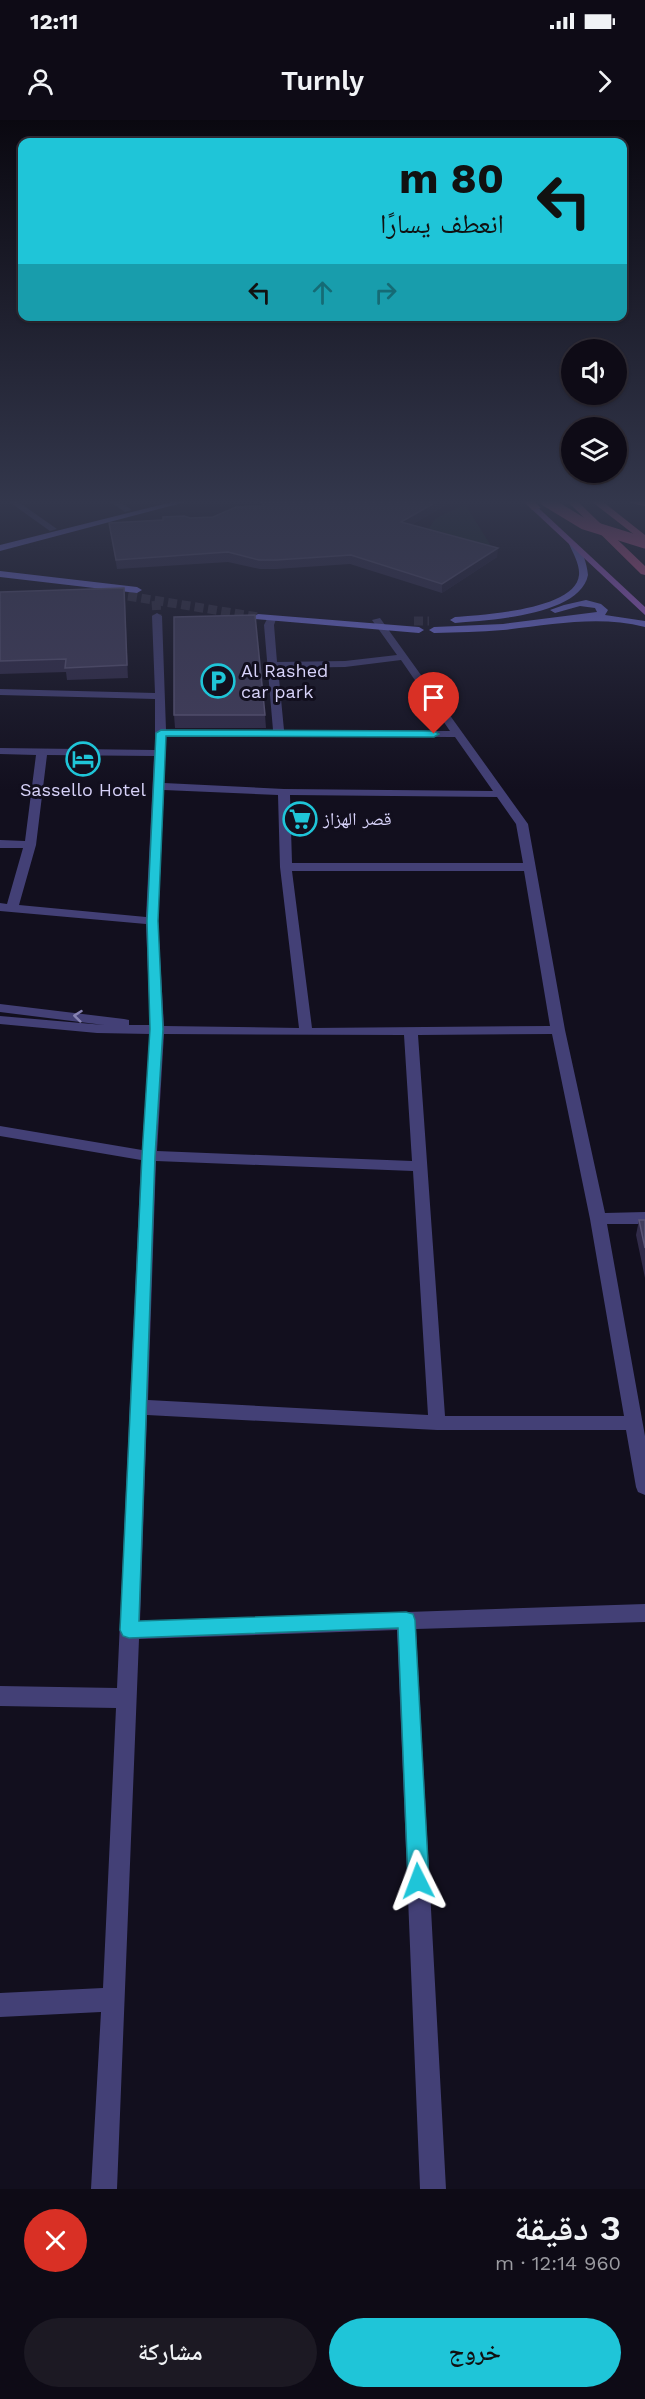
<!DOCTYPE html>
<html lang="ar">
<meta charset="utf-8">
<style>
:root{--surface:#0e0b16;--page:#1c1923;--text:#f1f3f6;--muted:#9b9ba1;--line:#2e2b35;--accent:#1fc5d8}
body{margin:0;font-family:"Work Sans","Noto Naskh Arabic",sans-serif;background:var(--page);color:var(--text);direction:rtl;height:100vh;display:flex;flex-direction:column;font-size:22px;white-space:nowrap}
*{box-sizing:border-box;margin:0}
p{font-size:20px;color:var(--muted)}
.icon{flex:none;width:33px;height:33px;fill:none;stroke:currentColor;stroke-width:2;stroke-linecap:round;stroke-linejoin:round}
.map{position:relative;height:2069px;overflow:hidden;direction:ltr}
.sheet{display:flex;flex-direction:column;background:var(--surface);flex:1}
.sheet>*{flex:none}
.guide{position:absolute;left:18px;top:18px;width:609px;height:183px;border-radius:12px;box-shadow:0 2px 4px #0004,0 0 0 2px var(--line);direction:rtl;background:#1fc5d8;color:#111;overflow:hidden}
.fabs{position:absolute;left:561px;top:219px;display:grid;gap:12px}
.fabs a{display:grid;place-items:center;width:66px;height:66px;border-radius:50%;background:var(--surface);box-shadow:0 2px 4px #0004,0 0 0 2px var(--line);font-size:30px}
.pin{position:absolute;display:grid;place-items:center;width:51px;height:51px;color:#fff;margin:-62px -26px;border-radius:50% 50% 50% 0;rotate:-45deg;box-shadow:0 0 6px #0007}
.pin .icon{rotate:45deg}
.me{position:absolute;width:66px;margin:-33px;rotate:357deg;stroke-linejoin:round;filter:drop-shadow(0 0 4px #0008)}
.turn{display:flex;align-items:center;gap:21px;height:126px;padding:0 24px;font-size:27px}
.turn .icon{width:78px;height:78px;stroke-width:2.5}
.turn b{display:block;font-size:42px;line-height:51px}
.lanes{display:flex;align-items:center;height:57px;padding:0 24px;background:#0003;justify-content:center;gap:30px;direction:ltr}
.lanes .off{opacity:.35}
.round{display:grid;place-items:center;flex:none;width:63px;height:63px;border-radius:32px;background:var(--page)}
.headline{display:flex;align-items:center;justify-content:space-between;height:102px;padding:0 24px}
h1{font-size:36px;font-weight:600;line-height:45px}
.primary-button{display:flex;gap:12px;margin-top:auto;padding:12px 24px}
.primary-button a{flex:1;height:69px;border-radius:36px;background:var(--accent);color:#111;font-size:24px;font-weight:600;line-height:69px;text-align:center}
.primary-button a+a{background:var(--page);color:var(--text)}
.status{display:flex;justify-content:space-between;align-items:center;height:42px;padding:0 30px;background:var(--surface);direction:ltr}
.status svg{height:16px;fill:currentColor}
header{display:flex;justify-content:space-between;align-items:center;height:78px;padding:0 24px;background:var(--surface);font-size:27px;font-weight:600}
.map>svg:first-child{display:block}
.green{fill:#132726}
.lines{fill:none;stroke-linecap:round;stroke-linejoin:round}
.street-tunnel{stroke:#302c3f;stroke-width:9;stroke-dasharray:9 4.5;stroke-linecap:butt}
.secondary-tunnel{stroke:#302c3f;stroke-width:9;stroke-dasharray:9 4.5;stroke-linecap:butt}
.street{fill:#434076;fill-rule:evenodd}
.secondary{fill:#7976ec;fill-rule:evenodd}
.primary{fill:#ba68ea;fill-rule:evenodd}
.highway{fill:#e85e9f;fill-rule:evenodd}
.highway-bridge{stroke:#e85e9f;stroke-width:11}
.wall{fill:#312b49}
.shaded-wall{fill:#1d1830}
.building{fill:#423d5c;stroke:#5a5475;stroke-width:1.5}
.oneway{stroke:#8682b1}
.route{fill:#1fc5d8;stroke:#14808c;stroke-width:1.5}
.labels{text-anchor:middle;stroke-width:6;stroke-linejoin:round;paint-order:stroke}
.far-poi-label{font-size:18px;fill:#d7d2f9;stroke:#120f1e;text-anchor:start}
</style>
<div class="status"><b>12:11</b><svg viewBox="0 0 49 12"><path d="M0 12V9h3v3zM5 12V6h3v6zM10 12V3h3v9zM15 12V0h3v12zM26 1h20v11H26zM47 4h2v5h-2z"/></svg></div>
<header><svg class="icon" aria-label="forward" viewBox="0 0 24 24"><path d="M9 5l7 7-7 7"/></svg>Turnly<svg class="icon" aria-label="person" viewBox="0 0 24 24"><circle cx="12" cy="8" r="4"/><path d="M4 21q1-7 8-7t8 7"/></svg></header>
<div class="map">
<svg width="645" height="2069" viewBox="0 0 645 2069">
<rect width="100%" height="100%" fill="#120f1e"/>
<!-- green -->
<path class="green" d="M465,384L491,426L428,410L435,399Z"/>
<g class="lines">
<!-- street-tunnel -->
<path class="street-tunnel" d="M156,481L157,496"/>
<!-- secondary-tunnel -->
<path class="secondary-tunnel" d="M128,476L258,497
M414,501H429"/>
<!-- street -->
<path class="street" d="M8,381H17L57,409L50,411Z
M109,381H118L132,390L125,392Z
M157,493L162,496L166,610H273L264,505L268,497L276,499L274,505L277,542L345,541L397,535L372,500L380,498L528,704L565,910L605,1093L645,1092V1104H607L645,1316V1375L638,1372L636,1367L626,1310H437L147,1295L140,1501L645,1484V1502L416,1509L446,2069H420L397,1510L139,1519L117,2069H91L101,1892L0,1897V1873L103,1868L116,1588L0,1586V1566L117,1568L141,1040L0,1016V1006L142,1030L150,914L97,913L0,904V896L104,905L0,892V884L124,899L129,900V905H150L146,804L0,791V783L7,784L23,728H0V720L25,721L36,635L0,634V628L155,630V579L0,575V569L155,573L152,496ZM401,540L450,611L284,610L278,548L345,547ZM166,616L455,617L493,671L284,669L164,663ZM47,635L154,636L146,797L19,785L36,725ZM164,670L278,675L280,747L299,908L164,906L158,801ZM290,675L497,677L516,704L523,743H292ZM292,751H524L550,906L312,908ZM164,914L404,915L412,1041L157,1031ZM552,914L590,1099L624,1296H445L418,915ZM156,1041L413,1051L428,1295L148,1280Z"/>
<!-- secondary -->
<path class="secondary" d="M176,381H189L0,431V425Z
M573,421C582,427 587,444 588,455C580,496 488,500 455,503L450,500L455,497C481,495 576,490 579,455C580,445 573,433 569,424Z
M0,451L137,467L142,470L137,473L0,457Z
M586,480L601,484L608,490L605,495L645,501V507C597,495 552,505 503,510C480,512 457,512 434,513L429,510L434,507L503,504L597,492L595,488L580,486L555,493L550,490L564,485Z
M258,494L419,507L424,510L419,513L255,499L253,497Z"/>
<!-- primary -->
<path class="primary" d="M523,381H531L645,487V495Z"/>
<!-- highway -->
<path class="highway" d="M524,381H534L541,388L532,390Z
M567,381H577L645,446V455L641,454Z
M591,381H602L645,415V423Z
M628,381H645V386L630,383Z"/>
<!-- highway-bridge -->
<path class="highway-bridge" d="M546,381L584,404L645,423"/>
</g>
<!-- wall -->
<path class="wall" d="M299,381H453L411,405L497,437L442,473L350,444L276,449H260L228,442L117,449L109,403L213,397L262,386V383Z
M0,472L125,480L128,558L67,560L66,552L0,554Z
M174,595H265L266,608H175Z
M639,1100H645V1158L636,1115Z"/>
<!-- shaded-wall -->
<path class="shaded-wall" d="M438,381H453L400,411L401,402Z
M498,428L497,437L442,473V464Z
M124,468L125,480L128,558L127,545Z"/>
<!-- building -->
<path class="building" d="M299,381H438L401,402L498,428L442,464L351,435L276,440H259L228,432L116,440L109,403L163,400V397L184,396L190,398L213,397L236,387L264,386L262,383Z
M124,468L127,545L65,548L66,539L0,541V472Z
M255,495L265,595H174V497Z
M639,1100H645V1128Z"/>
<!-- one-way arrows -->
<defs><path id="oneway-chevron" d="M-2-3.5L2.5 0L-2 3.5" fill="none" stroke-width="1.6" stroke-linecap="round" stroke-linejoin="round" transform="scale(1.5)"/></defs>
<use class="oneway" href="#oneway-chevron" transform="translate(78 896) rotate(-174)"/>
<!-- sky -->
<linearGradient id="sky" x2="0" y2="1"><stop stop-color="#0a0810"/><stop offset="0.57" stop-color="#33374c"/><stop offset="1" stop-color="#33374c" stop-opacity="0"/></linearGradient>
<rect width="645" height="670" fill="url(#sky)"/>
<!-- route -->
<path class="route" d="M161,610L434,611L439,614L434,617L166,616L158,801L163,909L155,1036L139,1501L406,1492L413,1494L415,1500L429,1761L426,1768L418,1771L411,1768L408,1761L398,1508L129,1518L123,1516L120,1510L142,1036L150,909L147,801L156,613Z"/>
<!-- icons -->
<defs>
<g id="parking-ring" transform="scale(1.725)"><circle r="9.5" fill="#120f1e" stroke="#1fc5d8" stroke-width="1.5"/><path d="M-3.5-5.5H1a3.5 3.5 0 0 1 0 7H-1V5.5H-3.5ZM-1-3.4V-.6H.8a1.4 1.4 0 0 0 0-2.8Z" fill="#1fc5d8"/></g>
<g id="hotel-ring" transform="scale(1.725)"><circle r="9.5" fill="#120f1e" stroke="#1fc5d8" stroke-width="1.5"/><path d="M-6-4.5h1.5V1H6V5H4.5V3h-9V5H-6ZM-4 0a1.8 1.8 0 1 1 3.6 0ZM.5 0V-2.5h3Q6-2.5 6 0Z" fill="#1fc5d8"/></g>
<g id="supermarket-ring" transform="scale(1.725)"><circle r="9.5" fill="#120f1e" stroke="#1fc5d8" stroke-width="1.5"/><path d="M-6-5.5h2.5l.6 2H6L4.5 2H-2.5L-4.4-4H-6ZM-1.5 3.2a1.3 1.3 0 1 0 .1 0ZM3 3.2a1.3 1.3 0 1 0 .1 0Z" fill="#1fc5d8"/></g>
</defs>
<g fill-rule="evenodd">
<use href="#parking-ring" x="218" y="561"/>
<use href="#hotel-ring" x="83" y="639"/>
<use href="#supermarket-ring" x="300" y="699"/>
</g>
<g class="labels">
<!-- far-poi labels -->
<g class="far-poi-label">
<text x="241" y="557">Al Rashed<tspan x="241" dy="21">car park</tspan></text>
<text x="83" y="676" text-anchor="middle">Sassello Hotel</text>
<text x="323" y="705">قصر الهزاز</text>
</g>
</g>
</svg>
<div class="fabs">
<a><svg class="icon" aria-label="sound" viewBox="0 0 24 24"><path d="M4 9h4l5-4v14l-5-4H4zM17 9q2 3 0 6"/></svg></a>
<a><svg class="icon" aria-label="layers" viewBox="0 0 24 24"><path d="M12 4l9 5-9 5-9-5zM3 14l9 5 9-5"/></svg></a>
</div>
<div class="pin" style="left:434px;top:614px;background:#d93025"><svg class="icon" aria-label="arrive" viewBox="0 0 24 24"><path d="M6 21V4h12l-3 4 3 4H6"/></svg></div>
<svg class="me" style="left:418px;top:1761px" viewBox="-20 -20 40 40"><path d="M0-17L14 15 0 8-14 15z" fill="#1fc5d8" stroke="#fff" stroke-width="4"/></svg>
<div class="guide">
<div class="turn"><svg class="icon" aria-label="left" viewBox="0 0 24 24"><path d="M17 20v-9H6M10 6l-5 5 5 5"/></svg><div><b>80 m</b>انعطف يسارًا</div></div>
<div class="lanes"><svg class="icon" aria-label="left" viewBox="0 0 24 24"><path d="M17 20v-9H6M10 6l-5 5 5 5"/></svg><svg class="icon off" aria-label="ahead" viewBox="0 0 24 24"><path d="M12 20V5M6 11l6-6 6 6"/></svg><svg class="icon off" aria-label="right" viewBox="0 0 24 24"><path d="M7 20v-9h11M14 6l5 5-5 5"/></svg></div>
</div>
</div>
<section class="sheet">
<div class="headline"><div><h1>3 دقيقة</h1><p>960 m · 12:14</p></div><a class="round" style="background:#d93025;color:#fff"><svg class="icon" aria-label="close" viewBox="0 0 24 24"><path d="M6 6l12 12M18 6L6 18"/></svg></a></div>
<div class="primary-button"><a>خروج</a><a>مشاركة</a></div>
</section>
